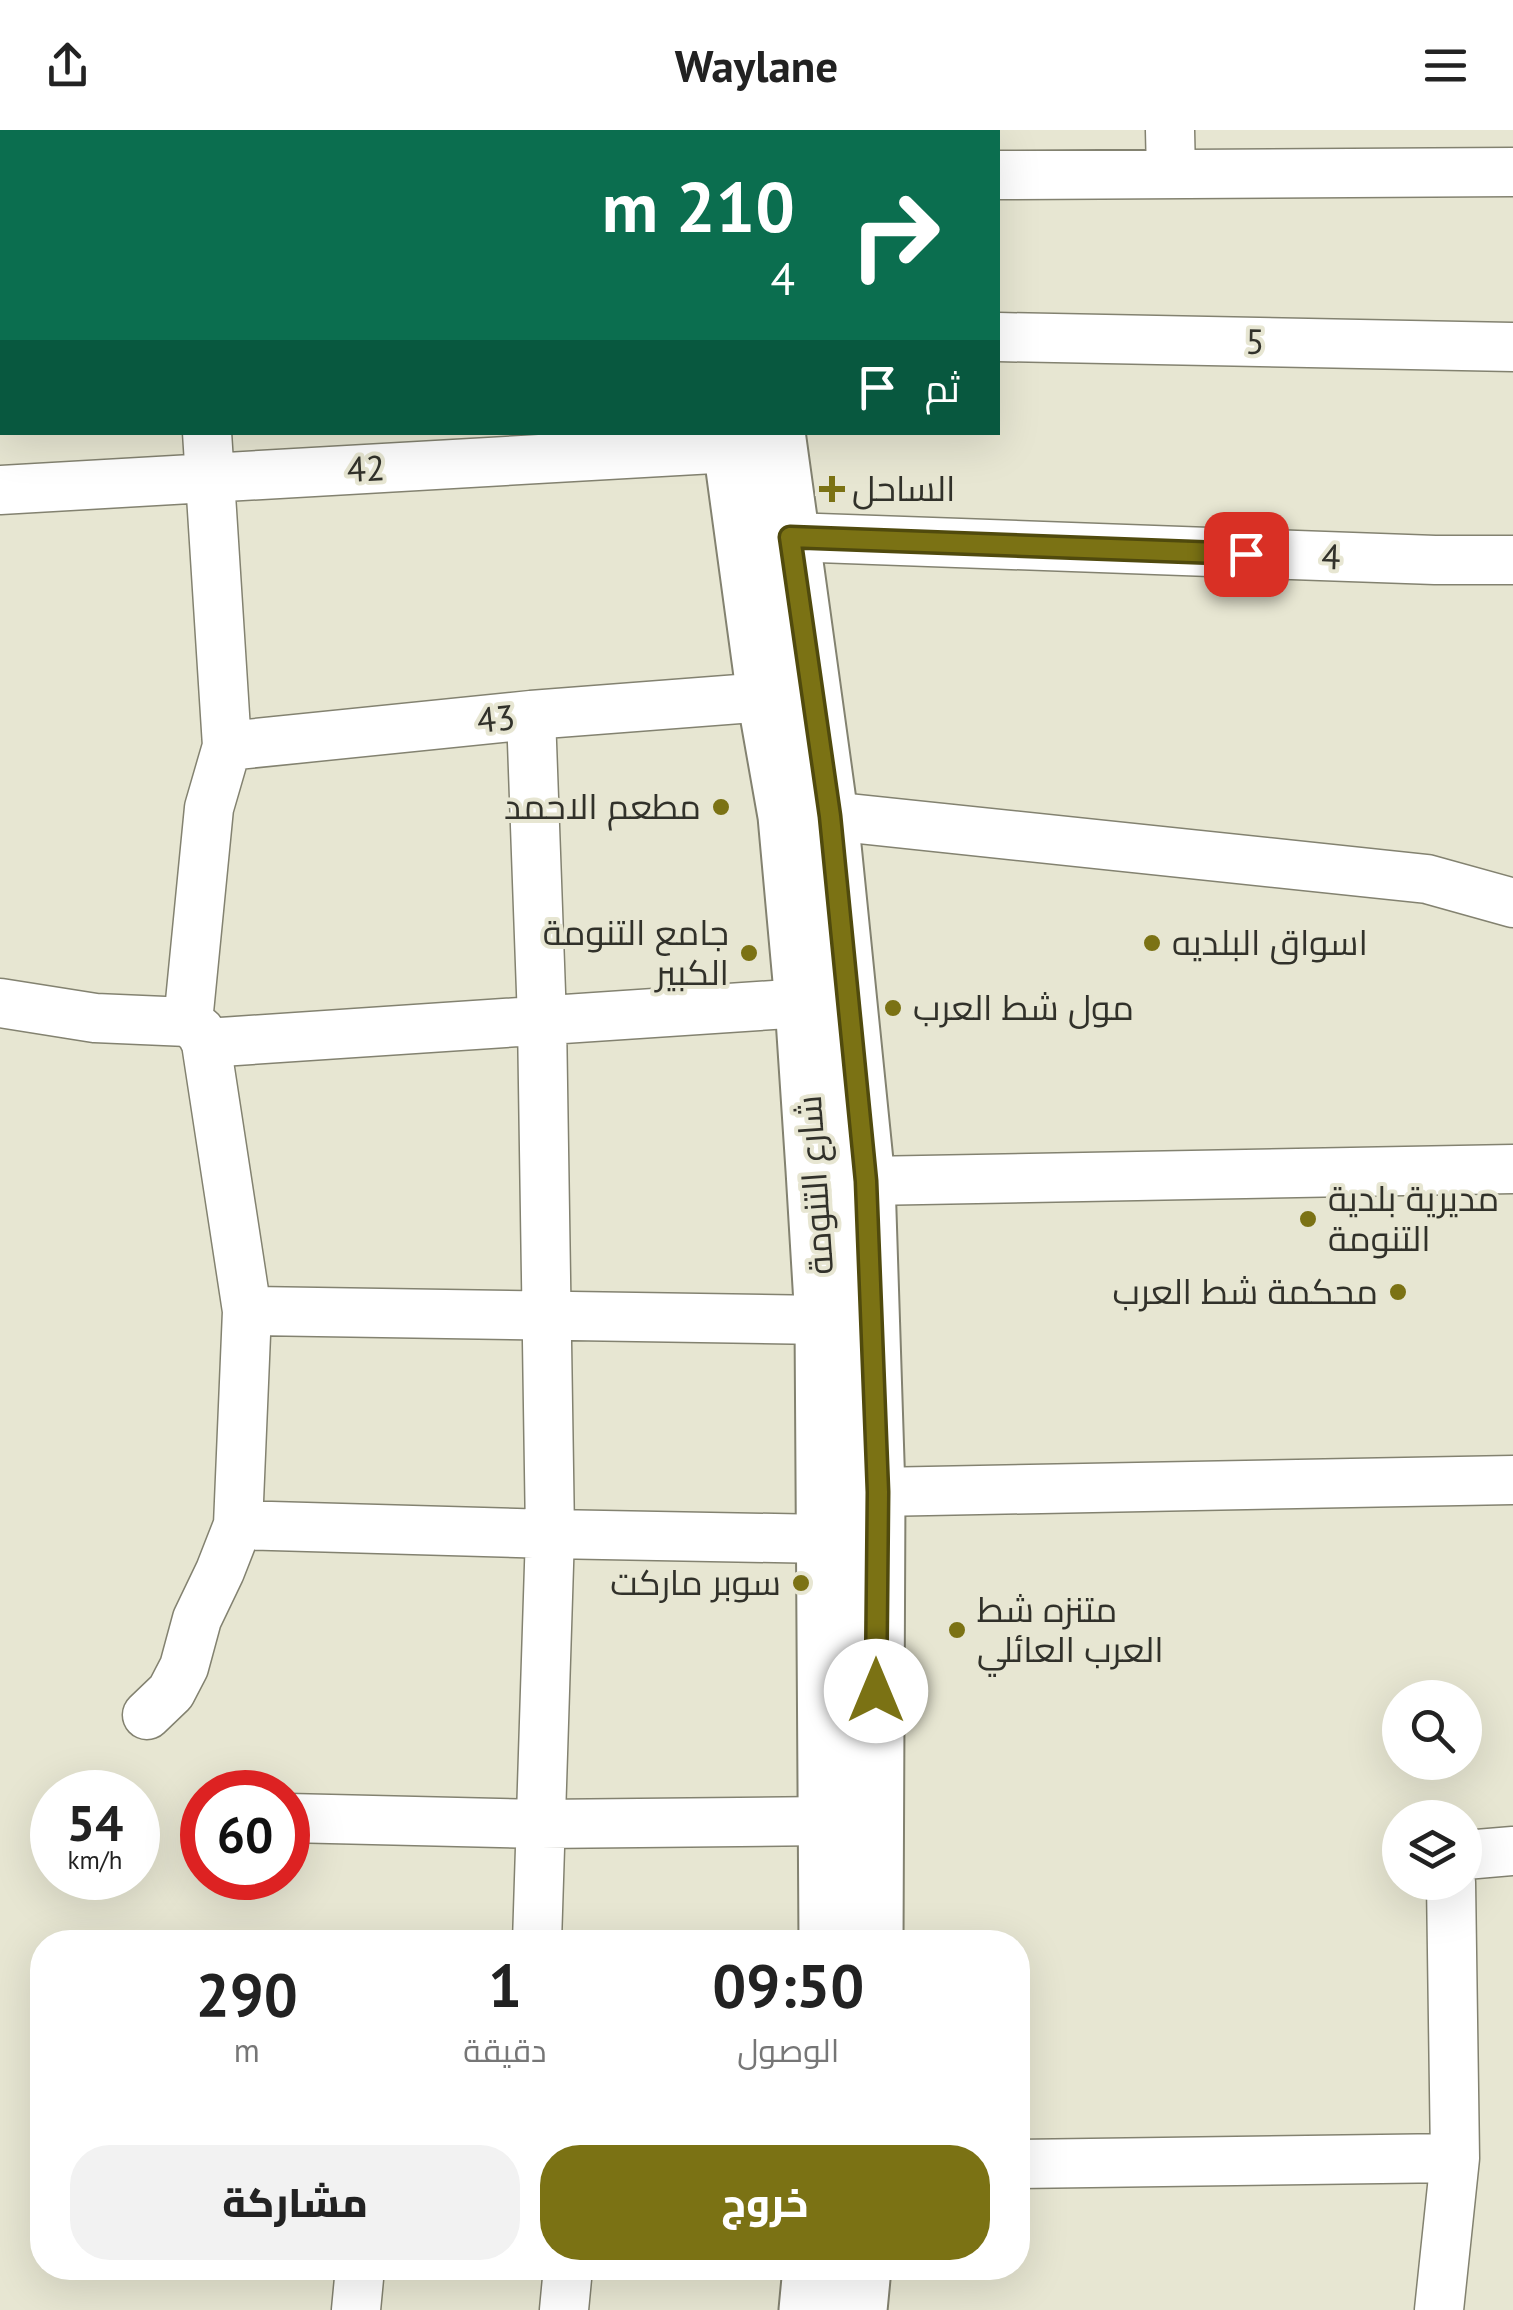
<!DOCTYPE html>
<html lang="ar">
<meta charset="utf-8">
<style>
:root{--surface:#fff;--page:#f2f2f2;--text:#222;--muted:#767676;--accent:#7b7214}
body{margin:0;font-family:"PT Sans",Cairo,sans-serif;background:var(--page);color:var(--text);direction:rtl;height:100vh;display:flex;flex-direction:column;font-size:38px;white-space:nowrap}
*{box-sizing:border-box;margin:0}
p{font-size:32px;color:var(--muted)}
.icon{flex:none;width:55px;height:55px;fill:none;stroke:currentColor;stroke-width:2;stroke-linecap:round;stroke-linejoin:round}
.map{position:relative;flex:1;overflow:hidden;direction:ltr}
.panel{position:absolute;left:30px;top:1800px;width:1000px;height:350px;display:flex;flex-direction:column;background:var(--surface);border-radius:40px;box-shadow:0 10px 40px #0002;direction:rtl}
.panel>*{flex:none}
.top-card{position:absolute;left:0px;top:0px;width:1000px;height:305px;box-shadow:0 10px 40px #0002;direction:rtl;background:#0b6e4f;color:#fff;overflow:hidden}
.fabs{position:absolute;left:1382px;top:1550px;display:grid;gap:20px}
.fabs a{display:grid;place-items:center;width:100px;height:100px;border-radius:50%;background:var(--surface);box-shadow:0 10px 40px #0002;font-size:50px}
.speed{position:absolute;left:30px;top:1640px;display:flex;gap:20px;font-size:50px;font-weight:700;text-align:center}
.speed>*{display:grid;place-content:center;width:130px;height:130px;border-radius:50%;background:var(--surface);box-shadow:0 10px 40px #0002;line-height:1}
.speed small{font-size:25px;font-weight:400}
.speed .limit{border:15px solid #d22;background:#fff;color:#111}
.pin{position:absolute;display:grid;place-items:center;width:85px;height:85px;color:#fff;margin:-42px;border-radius:20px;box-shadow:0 5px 15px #0006}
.me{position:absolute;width:110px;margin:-55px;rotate:0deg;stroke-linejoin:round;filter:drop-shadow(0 0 8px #0008)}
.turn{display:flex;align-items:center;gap:35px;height:210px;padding:0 40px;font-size:45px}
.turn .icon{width:130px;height:130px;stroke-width:2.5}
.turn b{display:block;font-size:70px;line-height:85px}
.then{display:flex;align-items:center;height:95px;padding:0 40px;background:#0003;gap:20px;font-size:38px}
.eta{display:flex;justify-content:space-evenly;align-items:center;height:170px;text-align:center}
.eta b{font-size:60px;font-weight:800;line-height:70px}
.action{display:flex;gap:20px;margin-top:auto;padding:20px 40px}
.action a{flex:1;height:115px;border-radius:40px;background:var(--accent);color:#fff;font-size:40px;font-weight:800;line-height:115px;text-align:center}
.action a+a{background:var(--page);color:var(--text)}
header{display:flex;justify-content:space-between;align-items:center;height:130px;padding:0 40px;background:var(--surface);font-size:45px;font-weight:800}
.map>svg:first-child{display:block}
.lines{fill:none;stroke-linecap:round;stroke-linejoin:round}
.minor-casing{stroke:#838270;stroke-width:51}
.major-casing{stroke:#838270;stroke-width:59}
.minor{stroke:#fff;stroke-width:48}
.major{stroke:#fff;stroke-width:55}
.route-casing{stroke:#504a0d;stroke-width:25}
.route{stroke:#7b7214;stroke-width:18}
.poi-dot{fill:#7b7214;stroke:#e7e6d2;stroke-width:4}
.labels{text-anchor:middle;stroke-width:8;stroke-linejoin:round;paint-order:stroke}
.street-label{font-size:35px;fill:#31312a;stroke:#e7e6d2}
.poi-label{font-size:35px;fill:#31312a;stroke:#e7e6d2;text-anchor:start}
</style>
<header><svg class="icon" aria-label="menu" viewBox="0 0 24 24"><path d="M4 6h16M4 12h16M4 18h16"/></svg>Waylane<svg class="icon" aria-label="share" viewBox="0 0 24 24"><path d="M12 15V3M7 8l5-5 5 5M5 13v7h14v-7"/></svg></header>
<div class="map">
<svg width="1513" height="2180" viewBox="0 0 1513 2180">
<rect width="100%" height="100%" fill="#e7e6d2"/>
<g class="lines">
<!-- minor casing -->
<g class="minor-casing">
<path id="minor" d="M174,0L175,2
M966,0V2
M1170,0L1171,44
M998,45L1513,42
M998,207L1513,217
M0,360L731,318
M790,407L1435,430H1513
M531,585L542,890L550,1404L537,1812
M227,616L531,585L765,567
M830,686L1427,749L1513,773
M0,873L95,888L188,892L200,901L206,913L247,1181L238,1395L220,1441L197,1489L184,1537L171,1562L147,1585
M188,892L209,678L227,616L207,302
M206,913L803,873
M867,1051L1513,1039
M247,1181L823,1190
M877,1362L1513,1350
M238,1395L550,1404L825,1409
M288,1688L540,1694L827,1691
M1465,1725L1513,1721
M1018,2034L1455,2028
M356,2180L360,2138
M564,2180L568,2138
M1439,2180L1455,2028L1451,1752"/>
</g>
<!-- major casing -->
<g class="major-casing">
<path id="major" d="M695,0V2
M741,0L742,2
M729,302L765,567L786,686L803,873L814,1040L823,1190L827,1812
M777,302L830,686L867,1051L877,1362L875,1812
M807,2180L811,2138
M859,2180L863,2138"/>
</g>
<!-- minor -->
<use href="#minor" class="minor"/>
<!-- major -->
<use href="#major" class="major"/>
</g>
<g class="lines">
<!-- route casing -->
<g class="route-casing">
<path id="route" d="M876,1561L878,1362L866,1051L830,686L790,407L1246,424"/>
</g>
<!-- route -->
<use href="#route" class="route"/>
</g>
<!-- markers -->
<g class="poi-dot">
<path d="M827 344h10v10h10v10h-10v10h-10v-10h-10v-10h10z"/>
<circle cx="721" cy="677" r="10"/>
<circle cx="1152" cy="813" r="10"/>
<circle cx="749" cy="823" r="10"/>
<circle cx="893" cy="878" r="10"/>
<circle cx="1308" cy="1089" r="10"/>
<circle cx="1398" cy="1162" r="10"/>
<circle cx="801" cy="1453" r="10"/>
<circle cx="957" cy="1500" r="10"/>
</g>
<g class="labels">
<!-- street labels -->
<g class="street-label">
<text transform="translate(1255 212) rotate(1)" y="12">5</text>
<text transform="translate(366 339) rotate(-3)" y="12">42</text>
<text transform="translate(1331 427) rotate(2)" y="12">4</text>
<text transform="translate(496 589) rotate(-6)" y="12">43</text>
<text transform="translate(815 1055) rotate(-94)" y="12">شارع التنومة</text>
</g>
<!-- poi labels -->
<g class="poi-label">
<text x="852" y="371">الساحل</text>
<text x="701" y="689" text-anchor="end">مطعم الاحمد</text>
<text x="729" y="815" text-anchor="end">جامع التنومة<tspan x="729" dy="40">الكبير</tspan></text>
<text x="1172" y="825">اسواق البلديه</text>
<text x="913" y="890">مول شط العرب</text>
<text x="1328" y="1081">مديرية بلدية<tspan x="1328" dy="40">التنومة</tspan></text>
<text x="1378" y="1174" text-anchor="end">محكمة شط العرب</text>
<text x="781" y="1465" text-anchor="end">سوبر ماركت</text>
<text x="977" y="1492">متنزه شط<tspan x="977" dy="40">العرب العائلي</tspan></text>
</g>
</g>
</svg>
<div class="fabs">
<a><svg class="icon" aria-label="search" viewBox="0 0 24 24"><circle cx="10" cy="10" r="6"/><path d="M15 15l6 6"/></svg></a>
<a><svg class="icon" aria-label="layers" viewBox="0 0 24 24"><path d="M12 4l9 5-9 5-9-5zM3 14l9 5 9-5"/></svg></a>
</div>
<div class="speed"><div>54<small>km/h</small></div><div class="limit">60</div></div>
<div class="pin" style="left:1246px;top:424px;background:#d93025"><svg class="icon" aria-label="arrive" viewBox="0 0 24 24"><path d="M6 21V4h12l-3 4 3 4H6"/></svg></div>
<svg class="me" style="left:876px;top:1561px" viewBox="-20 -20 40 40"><circle r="19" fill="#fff"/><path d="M0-13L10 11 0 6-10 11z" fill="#7b7214"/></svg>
<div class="top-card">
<div class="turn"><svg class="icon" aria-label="right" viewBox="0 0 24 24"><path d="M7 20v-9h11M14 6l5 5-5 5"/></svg><div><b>210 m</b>4</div></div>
<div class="then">ثم<svg class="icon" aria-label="arrive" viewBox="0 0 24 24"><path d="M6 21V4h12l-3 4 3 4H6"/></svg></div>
</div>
<section class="panel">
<div class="eta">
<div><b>09:50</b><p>الوصول</p></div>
<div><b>1</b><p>دقيقة</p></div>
<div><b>290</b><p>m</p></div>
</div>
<div class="action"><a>خروج</a><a>مشاركة</a></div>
</section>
</div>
